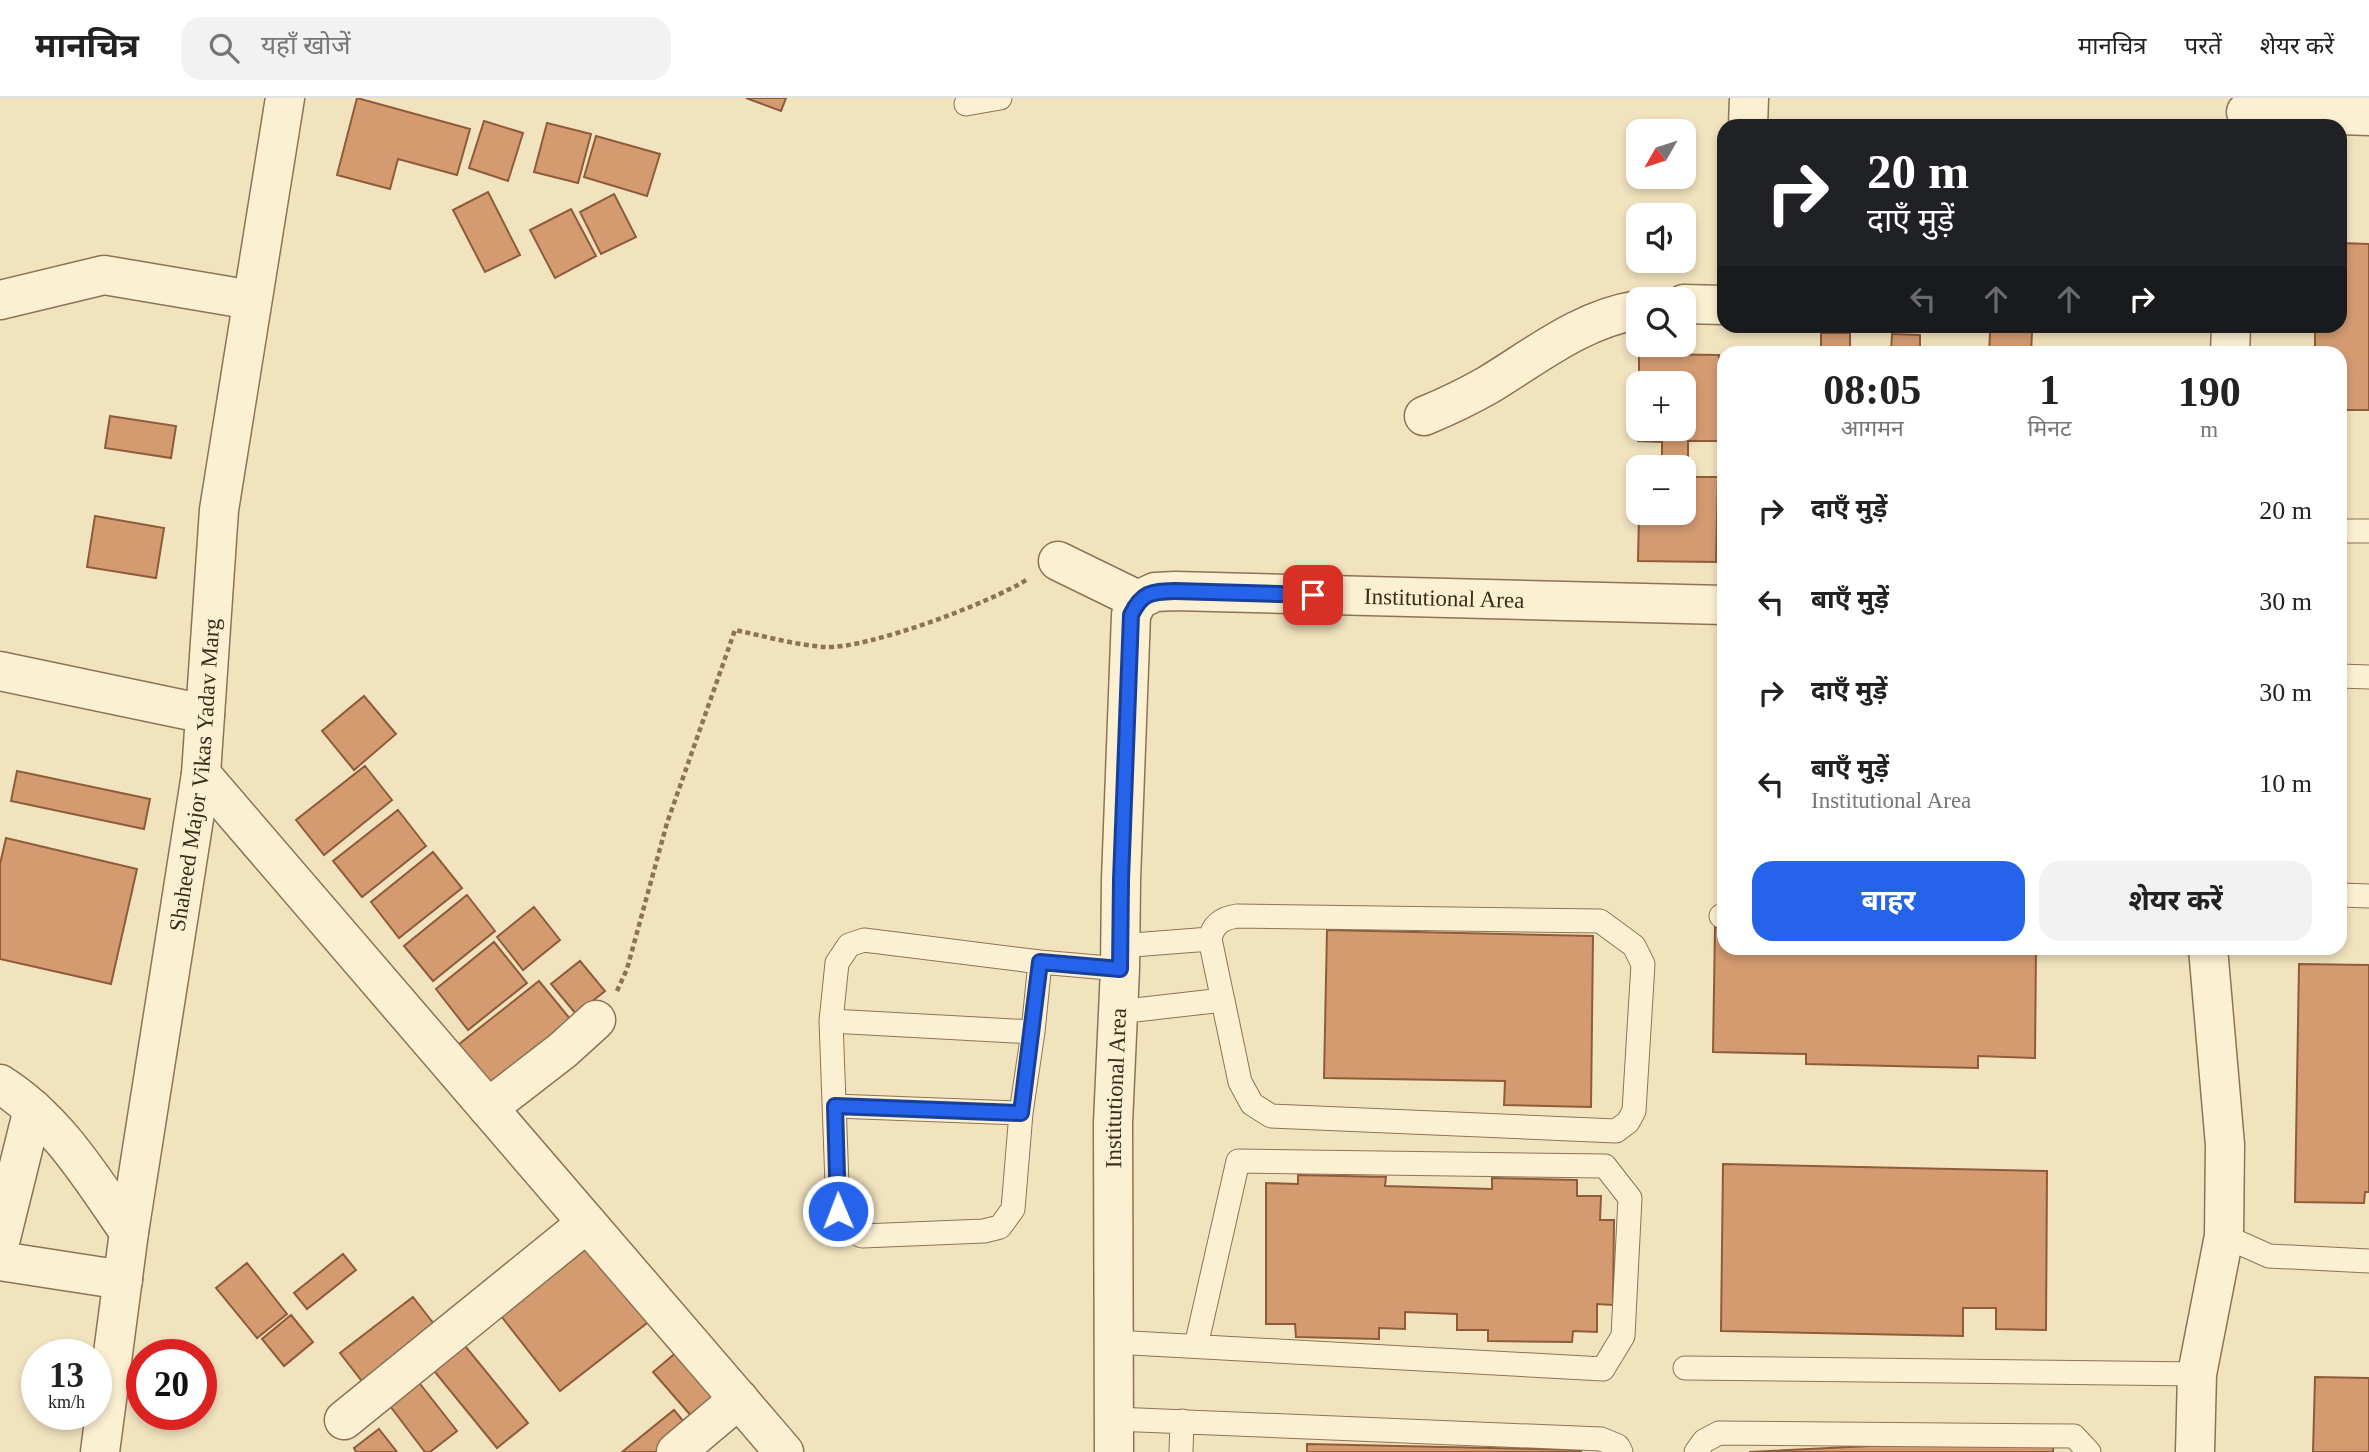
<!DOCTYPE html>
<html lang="hi">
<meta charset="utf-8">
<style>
:root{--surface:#fff;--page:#f2f2f2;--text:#222;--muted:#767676;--line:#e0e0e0;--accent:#2563eb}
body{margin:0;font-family:"Times New Roman","Noto Sans Devanagari",serif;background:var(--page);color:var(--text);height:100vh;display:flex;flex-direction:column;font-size:26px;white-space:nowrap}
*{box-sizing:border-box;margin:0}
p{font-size:23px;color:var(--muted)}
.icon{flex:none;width:38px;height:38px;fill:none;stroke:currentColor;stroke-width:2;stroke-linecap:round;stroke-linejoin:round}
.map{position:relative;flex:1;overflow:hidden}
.panel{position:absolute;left:1717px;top:248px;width:630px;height:609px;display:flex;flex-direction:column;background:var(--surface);border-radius:21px;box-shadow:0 4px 10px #0003}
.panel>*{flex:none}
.banner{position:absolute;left:1717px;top:21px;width:630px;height:214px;border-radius:21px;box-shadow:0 4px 10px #0003;background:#202124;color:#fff;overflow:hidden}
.needle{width:46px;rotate:231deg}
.tools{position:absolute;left:1626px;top:21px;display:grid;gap:14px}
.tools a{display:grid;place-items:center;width:70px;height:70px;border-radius:14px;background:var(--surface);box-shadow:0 4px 10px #0003;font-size:35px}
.speed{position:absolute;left:21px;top:1241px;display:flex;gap:14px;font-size:35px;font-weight:700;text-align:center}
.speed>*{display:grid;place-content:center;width:91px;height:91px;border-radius:50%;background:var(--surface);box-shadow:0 4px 10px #0003;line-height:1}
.speed small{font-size:18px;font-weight:400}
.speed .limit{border:10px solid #d22;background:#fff;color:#111}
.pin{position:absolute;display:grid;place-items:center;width:60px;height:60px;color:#fff;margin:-30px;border-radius:14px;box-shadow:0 4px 10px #0006}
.me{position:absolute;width:77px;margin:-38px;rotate:359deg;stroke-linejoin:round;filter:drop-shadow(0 0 5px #0008)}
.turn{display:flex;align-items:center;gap:24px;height:147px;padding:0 35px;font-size:32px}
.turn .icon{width:91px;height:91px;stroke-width:2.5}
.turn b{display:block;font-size:49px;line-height:60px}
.lanes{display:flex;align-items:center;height:66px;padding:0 35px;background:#0003;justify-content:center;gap:35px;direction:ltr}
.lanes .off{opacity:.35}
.eta{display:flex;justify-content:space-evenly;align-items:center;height:119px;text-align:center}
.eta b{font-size:42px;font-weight:700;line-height:49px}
.button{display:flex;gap:14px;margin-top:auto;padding:14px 35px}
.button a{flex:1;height:80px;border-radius:21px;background:var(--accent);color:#fff;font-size:28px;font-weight:700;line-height:80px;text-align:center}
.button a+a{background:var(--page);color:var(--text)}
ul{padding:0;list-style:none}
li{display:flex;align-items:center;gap:21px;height:91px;padding:0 35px}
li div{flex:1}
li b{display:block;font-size:26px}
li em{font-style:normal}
header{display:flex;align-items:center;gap:42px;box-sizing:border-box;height:98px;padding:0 35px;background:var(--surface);border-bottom:2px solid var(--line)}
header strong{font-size:33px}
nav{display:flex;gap:38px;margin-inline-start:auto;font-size:24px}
.search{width:490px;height:63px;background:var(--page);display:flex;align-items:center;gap:18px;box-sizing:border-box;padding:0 24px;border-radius:21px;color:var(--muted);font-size:26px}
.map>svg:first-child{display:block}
.building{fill:#d49b71;stroke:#8e5c39;stroke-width:2}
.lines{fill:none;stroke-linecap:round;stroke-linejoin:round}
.service-casing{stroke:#8d7355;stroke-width:25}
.minor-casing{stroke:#8d7355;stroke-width:41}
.tertiary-casing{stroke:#8d7355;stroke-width:41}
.path{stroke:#8d7355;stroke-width:4.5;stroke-dasharray:5 3.5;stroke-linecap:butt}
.service{stroke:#fcf0d3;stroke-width:23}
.minor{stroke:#fcf0d3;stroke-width:38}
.tertiary{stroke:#fcf0d3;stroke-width:38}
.route-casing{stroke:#184099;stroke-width:18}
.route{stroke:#2563eb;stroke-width:12}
.labels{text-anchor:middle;stroke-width:7;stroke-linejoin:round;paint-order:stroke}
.street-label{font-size:23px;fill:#3b2b1b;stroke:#f9edd0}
</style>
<header>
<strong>मानचित्र</strong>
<div class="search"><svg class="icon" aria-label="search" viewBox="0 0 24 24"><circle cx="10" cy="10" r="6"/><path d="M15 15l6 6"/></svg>यहाँ खोजें</div>
<nav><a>मानचित्र</a><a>परतें</a><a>शेयर करें</a></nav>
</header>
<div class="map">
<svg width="2369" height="1354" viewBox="0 0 2369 1354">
<rect width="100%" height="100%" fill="#f2e3bf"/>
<!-- building -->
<path class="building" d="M357,0L470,31L457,77L398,61L390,91L337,77Z
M746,0H786L781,13Z
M484,23L523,35L508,83L469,70Z
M547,25L591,36L578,85L534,74Z
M596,38L660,56L647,98L584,79Z
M488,94L520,157L485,174L453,112Z
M614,96L636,139L601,156L580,114Z
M571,111L596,158L555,180L530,132Z
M2340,145L2369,146V312H2340V256H2315V228H2340Z
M1990,234H2032L2031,256H1989Z
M1821,235H1850V253L1891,254L1892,236L1920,237V254L1976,256H1793V252L1821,253Z
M1639,256L1719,257L1718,343H1688V379H1718L1716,464L1638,463L1639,415H1684V369H1662V344L1638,343V331H1684V285H1639Z
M110,318L176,328L171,360L105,350Z
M95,418L164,430L156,480L87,469Z
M364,598L396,636L354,672L322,633Z
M365,668L392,702L324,757L296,722Z
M17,673L150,701L144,731L11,703Z
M398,712L426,748L362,799L333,763Z
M6,740L137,771L111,886L0,861V766Z
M433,754L462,790L399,840L371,804Z
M467,797L495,833L433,883L404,848Z
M534,809L560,842L523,872L497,839Z
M1715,829L1724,830V850H2036L2035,960L1978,958V970L1806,966V956L1713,954Z
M1327,832L1593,838L1591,1009L1504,1007L1505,983L1324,980Z
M494,844L527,885L468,932L436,891Z
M580,863L605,893L576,916L551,886Z
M2299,866L2369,867V1094H2365L2364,1105L2295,1104Z
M539,883L571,922L490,987L458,947Z
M1723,1066L2047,1073L2046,1232L1996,1231V1210H1963V1238L1721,1233Z
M1298,1077L1386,1079L1385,1088L1492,1091V1080L1577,1082V1098H1601L1600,1122H1614L1613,1207L1597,1206V1234L1573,1233L1572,1244L1488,1243V1232H1457V1216L1405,1214V1231L1379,1230V1241L1296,1239L1295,1226H1266V1085L1298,1086Z
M596,1143L656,1218L560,1293L501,1218Z
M343,1156L356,1172L307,1211L294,1195Z
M247,1165L287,1216L257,1240L216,1190Z
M413,1199L441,1235L368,1291L340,1255Z
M291,1217L313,1244L284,1268L262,1241Z
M461,1243L528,1325L497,1350L430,1268Z
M678,1253L717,1298L693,1320L653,1274Z
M2315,1279L2369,1280V1354H2313Z
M417,1282L457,1333L430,1354H425L387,1304Z
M674,1312L689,1330L658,1354H622Z
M379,1331L397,1354H356L354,1350Z
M2054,1339L2053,1354H1749Z
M1307,1346L1581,1352V1354H1307Z"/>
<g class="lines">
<!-- service casing -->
<g class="service-casing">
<path id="service" d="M966,6L1000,0
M2340,433H2369
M2340,578L2369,579
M2340,797L2369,798
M1237,818L1600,823L1634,848L1643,866L1634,1013L1628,1024L1616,1033L1271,1018L1252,1006L1240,984L1210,841C1213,826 1223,820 1237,818Z
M1721,818H1724
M1120,848L1210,841
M1118,914L1223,902
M831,923L1033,934L1040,864
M835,1008L1021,1015L1033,934
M1021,1015L1013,1111L1000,1129L984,1133L862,1138L849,1132L838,1113L831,923L837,865L849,847L864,842L1040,864L1120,871
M2224,1138L2269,1158L2369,1163
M1114,1244L1603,1271L1623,1238L1630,1100L1605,1068L1238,1063L1196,1248
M1685,1270L2197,1276
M1115,1321L1601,1341L1618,1348L1621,1354
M1181,1354L1182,1323
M1696,1354L1704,1343L1719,1335L2074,1338L2089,1354"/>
</g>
<!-- minor casing -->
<g class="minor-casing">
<g id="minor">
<path d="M2246,14L2369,18"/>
<path d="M1748,28L1749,0"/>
<path d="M0,202L104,177L252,202"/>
<path d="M1684,206L1724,207"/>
<path d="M2230,256L2231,228"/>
<path d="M1424,318C1446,309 1467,299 1488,287C1536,258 1581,221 1638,212"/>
<path d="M1058,463L1138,502"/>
<path d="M0,573L205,616"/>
<path d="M201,676L784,1354"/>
<path d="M0,986C57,1022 91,1079 129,1134"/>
<path d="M488,1010L563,952L596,922"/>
<path d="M0,1144L33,1011"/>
<path d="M0,1163L123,1182"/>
<path d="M344,1322L587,1125"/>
<path d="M676,1354L739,1301"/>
<path id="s1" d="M1114,1354L1113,1025L1120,871L1121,782L1131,517L1138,502L1155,494L1175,493L1724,507"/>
<path d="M2195,1354L2197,1276L2224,1138L2225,1047L2208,850"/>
</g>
</g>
<!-- tertiary casing -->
<g class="tertiary-casing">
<g id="tertiary">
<path id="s2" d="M100,1354L129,1134L201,676L219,412L285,0"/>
</g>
</g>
<!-- path -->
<path class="path" d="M617,893L627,871L667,725L735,532C764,538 795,547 825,549C868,551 990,505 1028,481"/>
<!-- service -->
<use href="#service" class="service"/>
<!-- minor -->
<use href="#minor" class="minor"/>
<!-- tertiary -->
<use href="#tertiary" class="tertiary"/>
</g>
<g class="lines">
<!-- route casing -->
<g class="route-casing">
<path id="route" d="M838,1113L835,1008L1021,1015L1040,864L1120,871L1121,782L1131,517C1142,494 1151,494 1175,493L1313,497"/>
</g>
<!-- route -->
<use href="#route" class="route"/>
</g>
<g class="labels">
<!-- street labels -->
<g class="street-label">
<text dy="8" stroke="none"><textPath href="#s1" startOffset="1162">Institutional Area</textPath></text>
<text dy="8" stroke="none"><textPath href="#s2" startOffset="684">Shaheed Major Vikas Yadav Marg</textPath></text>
<text dy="8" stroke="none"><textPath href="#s1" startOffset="364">Institutional Area</textPath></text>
</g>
</g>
</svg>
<div class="tools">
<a><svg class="needle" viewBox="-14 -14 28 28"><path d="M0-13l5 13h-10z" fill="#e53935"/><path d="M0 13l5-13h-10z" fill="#767676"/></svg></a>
<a><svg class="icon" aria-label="sound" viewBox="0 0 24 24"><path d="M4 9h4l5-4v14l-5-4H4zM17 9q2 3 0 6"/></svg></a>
<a><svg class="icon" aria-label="search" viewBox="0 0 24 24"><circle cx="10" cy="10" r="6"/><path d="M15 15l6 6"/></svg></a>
<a>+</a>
<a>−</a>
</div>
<div class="speed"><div>13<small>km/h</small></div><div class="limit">20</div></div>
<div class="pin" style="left:1313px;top:497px;background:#d93025"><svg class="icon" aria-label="arrive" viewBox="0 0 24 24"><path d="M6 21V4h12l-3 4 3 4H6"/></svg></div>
<svg class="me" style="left:838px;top:1113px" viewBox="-20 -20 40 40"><circle r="17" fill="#2563eb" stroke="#fff" stroke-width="3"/><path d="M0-11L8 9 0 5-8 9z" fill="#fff"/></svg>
<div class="banner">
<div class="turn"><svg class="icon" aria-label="right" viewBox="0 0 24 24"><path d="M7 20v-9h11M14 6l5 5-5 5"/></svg><div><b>20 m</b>दाएँ मुड़ें</div></div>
<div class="lanes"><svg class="icon off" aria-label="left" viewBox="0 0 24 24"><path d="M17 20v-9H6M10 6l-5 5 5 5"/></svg><svg class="icon off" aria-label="ahead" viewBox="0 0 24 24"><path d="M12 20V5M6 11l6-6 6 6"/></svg><svg class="icon off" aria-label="ahead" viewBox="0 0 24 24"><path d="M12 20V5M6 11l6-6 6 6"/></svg><svg class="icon" aria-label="right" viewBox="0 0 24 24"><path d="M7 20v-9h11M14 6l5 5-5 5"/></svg></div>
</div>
<section class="panel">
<div class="eta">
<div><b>08:05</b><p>आगमन</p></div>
<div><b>1</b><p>मिनट</p></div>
<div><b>190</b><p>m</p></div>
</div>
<ul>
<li><svg class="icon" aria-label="right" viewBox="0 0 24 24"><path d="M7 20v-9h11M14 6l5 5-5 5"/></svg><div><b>दाएँ मुड़ें</b></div><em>20 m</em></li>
<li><svg class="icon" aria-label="left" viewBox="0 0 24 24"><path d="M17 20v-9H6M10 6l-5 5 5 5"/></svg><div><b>बाएँ मुड़ें</b></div><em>30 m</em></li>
<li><svg class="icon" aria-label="right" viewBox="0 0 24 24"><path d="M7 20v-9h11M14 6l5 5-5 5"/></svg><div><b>दाएँ मुड़ें</b></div><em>30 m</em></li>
<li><svg class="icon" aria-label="left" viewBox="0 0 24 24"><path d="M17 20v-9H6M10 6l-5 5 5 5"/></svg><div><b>बाएँ मुड़ें</b><p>Institutional Area</p></div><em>10 m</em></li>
</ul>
<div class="button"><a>बाहर</a><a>शेयर करें</a></div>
</section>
</div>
